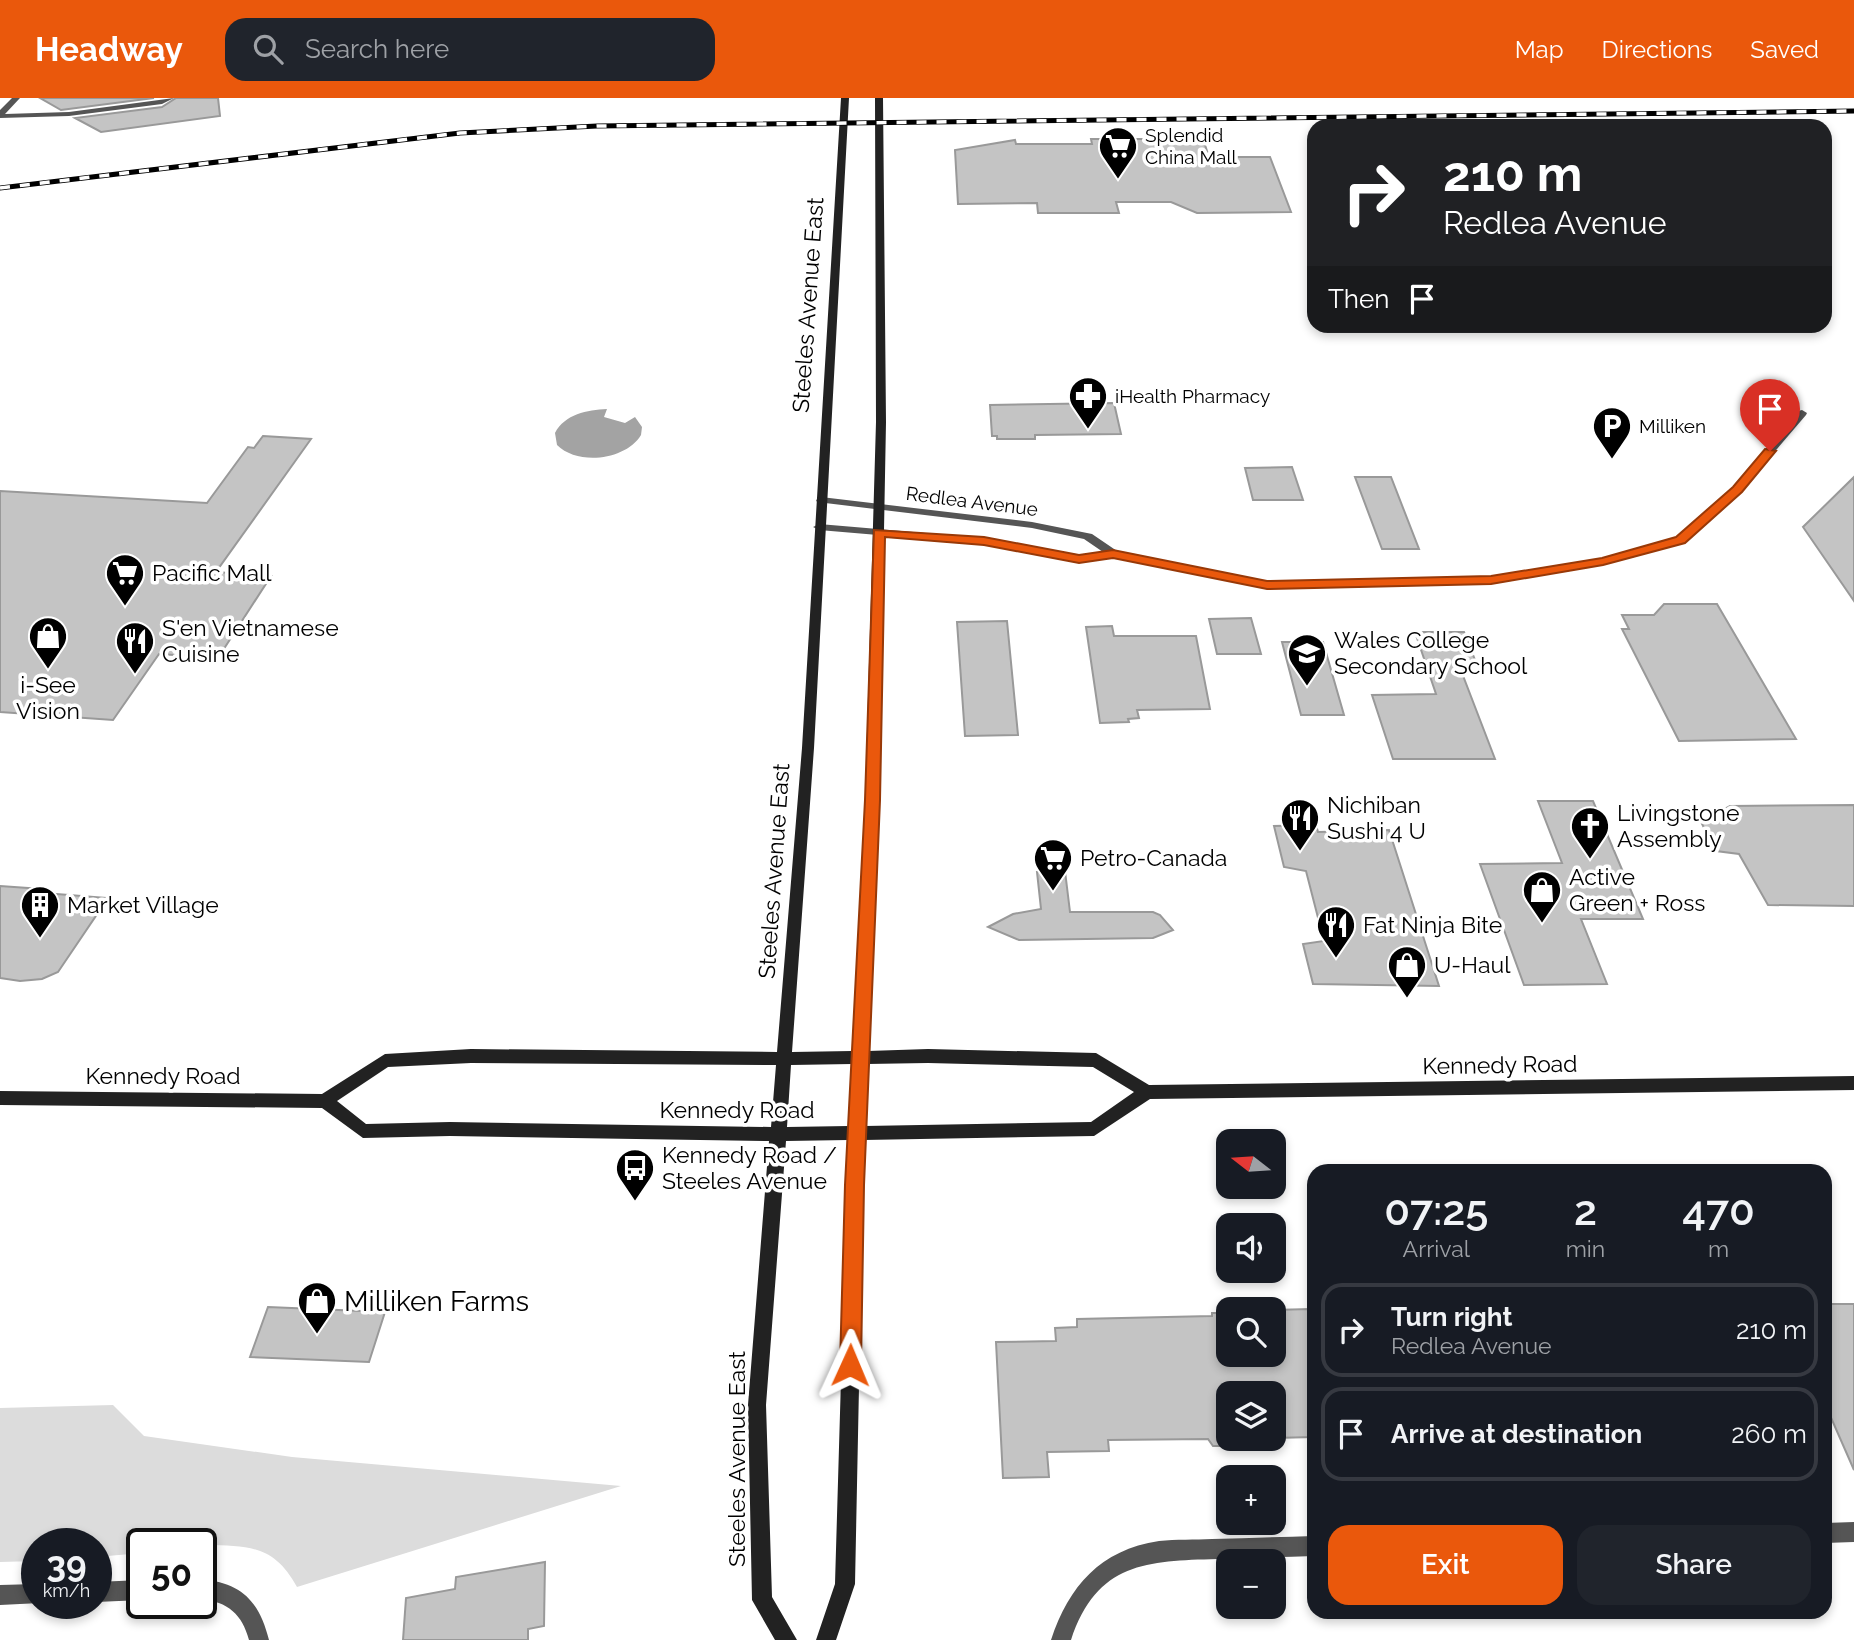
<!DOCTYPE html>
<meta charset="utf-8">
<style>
:root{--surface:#171b24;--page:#20242c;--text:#f1f3f6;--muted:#9ea1a6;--line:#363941;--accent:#ea580c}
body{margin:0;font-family:Raleway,sans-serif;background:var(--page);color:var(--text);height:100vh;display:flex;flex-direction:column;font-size:26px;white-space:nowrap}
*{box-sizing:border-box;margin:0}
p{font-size:23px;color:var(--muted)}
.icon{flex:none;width:38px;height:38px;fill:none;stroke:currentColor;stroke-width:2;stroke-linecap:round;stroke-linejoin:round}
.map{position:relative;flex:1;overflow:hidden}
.panel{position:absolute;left:1307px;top:1066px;width:525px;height:455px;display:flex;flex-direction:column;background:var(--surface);border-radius:21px;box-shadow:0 4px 10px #0003}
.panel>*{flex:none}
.banner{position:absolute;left:1307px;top:21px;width:525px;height:214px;border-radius:21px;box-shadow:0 4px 10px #0003;background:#202124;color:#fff;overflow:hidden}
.needle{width:46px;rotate:287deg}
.buttons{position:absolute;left:1216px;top:1031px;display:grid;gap:14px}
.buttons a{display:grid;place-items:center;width:70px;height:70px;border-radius:14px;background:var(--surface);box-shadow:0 4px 10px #0003;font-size:35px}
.speed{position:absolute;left:21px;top:1430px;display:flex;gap:14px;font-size:35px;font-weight:700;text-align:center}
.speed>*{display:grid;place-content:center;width:91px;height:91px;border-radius:50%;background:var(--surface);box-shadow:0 4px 10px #0003;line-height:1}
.speed small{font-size:18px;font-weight:400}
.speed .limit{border:4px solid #111;border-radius:10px;background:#fff;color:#111}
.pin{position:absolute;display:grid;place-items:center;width:60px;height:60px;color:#fff;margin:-72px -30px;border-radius:50% 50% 50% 0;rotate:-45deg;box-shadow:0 0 7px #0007}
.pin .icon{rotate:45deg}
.me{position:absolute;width:77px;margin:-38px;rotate:1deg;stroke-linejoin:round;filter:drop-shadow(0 0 5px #0008)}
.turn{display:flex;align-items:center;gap:24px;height:147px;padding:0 21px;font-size:32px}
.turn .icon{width:91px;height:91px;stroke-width:2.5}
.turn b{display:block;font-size:49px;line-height:60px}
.then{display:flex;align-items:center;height:66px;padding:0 21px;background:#0003;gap:14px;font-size:26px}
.eta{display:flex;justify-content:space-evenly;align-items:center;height:119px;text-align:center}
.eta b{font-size:42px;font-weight:600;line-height:49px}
.primary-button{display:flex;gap:14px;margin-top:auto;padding:14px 21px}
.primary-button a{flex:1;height:80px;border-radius:21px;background:var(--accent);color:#fff;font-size:28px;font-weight:600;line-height:80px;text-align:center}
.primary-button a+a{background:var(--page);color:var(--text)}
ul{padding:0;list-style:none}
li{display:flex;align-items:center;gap:21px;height:94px;margin:0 14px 10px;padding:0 7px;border:4px solid var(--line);border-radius:21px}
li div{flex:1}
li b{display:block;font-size:26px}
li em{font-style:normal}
header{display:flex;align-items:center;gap:42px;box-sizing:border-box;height:98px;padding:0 35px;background:var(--accent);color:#fff}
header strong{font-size:33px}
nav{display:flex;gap:38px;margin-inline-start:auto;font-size:24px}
.search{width:490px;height:63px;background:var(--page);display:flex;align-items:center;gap:18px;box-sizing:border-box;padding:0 24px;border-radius:21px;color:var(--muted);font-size:26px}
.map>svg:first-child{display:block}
.green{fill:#dcdcdc}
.water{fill:#a3a3a3}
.building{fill:#c4c4c4;stroke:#999;stroke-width:2}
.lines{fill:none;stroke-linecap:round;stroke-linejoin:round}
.minor{fill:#555;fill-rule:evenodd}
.secondary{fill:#222;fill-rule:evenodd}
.rail-casing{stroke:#000;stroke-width:5}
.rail{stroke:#fff;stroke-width:3.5;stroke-dasharray:10;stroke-linecap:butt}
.route{fill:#ea580c;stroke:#983908;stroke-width:2}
.labels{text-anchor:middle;stroke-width:7;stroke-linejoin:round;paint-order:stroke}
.far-poi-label{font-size:19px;fill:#000;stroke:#fff;text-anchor:start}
.far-street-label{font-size:19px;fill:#000;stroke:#fff}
.street-label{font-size:23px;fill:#000;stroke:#fff}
.poi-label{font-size:23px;fill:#000;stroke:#fff;text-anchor:start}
.near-poi-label{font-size:28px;fill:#000;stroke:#fff;text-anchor:start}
</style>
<header>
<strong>Headway</strong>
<div class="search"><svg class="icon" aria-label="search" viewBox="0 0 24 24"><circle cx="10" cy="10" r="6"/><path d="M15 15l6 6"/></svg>Search here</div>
<nav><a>Map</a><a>Directions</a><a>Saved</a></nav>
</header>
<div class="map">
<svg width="1854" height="1542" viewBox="0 0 1854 1542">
<rect width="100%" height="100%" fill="#fff"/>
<!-- green -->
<path class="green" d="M113,1307L144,1338L292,1359L621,1388L297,1489C274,1447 249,1448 206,1447C187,1446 163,1446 142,1446V1455L96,1459V1446H37V1463L0,1464V1310Z"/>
<!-- water -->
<path class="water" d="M607,311L604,319L625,325L635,319L642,329L641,337C626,362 578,368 557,347L555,335C565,316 587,312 607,311Z"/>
<!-- building -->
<path class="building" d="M40,0H154L61,12Z
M176,0H218L220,18L101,34L75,20L162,9Z
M1091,41H1203L1209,59H1270L1291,114L1197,115L1171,104H1116L1119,115H1038L1037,105L958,106L955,52L1015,42L1016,46H1092Z
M1114,305L1121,336L1035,337V341H997V338H992L990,307Z
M263,338L311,341L216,474L271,478L218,560L159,556L113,622L0,614V393L207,405L248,349L254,350Z
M1292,369L1303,402H1253L1245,370Z
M1355,379H1391L1419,451H1382Z
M1854,379V503L1803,429Z
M1664,506H1717L1796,641L1679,643L1622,531H1629L1622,517H1654Z
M1251,520L1261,556H1217L1209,521Z
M1007,523L1018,637L965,638L957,524Z
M1112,528L1114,538H1196L1210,611L1137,612L1139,620L1128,621L1129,624L1100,625L1086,529Z
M1415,534H1464L1475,562H1457L1495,661H1393L1372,597L1436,596Z
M1282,544H1323L1344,617H1301Z
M1538,703H1593L1643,821H1581L1607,886L1524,887L1480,766L1562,765Z
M1854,707V808L1768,807L1739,756L1716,753L1701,724L1730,708Z
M1316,727L1318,734L1389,732L1439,888L1313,886L1303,846L1324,843L1306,773L1284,769L1274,728Z
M1065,773L1070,814H1153L1160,817L1173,832L1153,840L1019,842L988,829L1013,816L1041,811L1037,774Z
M0,788L42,791L44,795L108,800L58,874L42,881L20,883L0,880Z
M1825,1206H1854V1372L1825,1306Z
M268,1209L385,1214L369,1264L250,1259Z
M1310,1211L1314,1230V1339L1274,1340V1295H1228V1340H1253L1254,1348H1213L1208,1341L1108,1342L1109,1353L1047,1354L1049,1379L1003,1380L996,1244L1056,1243L1055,1230L1077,1229V1221L1212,1218V1215H1228V1256H1274V1212Z
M545,1464L544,1528L528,1531V1542H403L406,1500L455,1491L456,1479Z"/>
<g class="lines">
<!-- minor -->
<path class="minor" d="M12,0H20L5,16L69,14L174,0L162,6L69,18L0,20V12Z
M1802,312L1807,315L1806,317L1741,393L1685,444L1603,466L1491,486L1267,491L1113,459L1079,464L984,446L819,432L813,429L819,426L984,440L1079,458L1103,454L1084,441L1032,430L817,404L816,402L821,399L1032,424L1092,436L1117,453L1267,483L1491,478L1602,460L1677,440L1733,389L1798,313Z
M1854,1424V1444L1825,1445V1425Z
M1314,1438V1458C1282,1459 1249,1460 1217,1461C1147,1463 1097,1464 1071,1542H1051C1069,1488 1100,1452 1159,1443C1176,1441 1195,1442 1212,1441C1246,1440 1280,1439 1314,1438Z
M201,1481C242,1485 259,1503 269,1542H249C242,1516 228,1504 201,1501Z
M142,1482V1502L96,1504V1484Z
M37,1486V1505H40L0,1507V1487Z"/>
<!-- secondary -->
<path class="secondary" d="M841,0H849L814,650L792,954L852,953L865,702L876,324L875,0H883L886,324L879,702L868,953L928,951L1096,955L1149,987L1854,978V992L1150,1001L1094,1038L864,1042L855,1486L836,1542H816L835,1486L848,1042L786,1043L766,1307L772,1499L797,1542H775L752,1502L748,1307L769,1043L450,1038L363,1040L322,1010L0,1007V993L322,996L385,956L471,951L777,954L802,650ZM471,965L776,967L771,1029L450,1024L366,1026L337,1003L388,969ZM928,965L1093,969L1134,994L1091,1024L865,1028L867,966ZM852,966L849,1028L787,1029L791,967Z"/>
<!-- rail casing -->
<g class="rail-casing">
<path id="rail" d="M0,90L460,35L597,28L1854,13"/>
</g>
<!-- rail -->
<use href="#rail" class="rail"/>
</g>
<!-- route -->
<path class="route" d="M1765,351L1776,353L1742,394L1685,445L1603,467L1491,486L1267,491L1113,460L1079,465L984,447L885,439L880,702L864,1087L861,1267L857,1275L850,1278L843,1275L840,1267L845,1087L865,702L874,432L984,439L1079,457L1113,452L1267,483L1491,478L1602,460L1676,439L1733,389Z"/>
<!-- icons -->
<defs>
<g id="supermarket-pin" transform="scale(2.0125)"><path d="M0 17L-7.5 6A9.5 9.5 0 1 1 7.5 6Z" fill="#000" stroke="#fff"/><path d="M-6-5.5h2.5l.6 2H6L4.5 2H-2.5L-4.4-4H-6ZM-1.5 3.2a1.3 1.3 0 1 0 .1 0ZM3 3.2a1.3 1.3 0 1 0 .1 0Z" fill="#fff"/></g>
<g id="pharmacy-pin" transform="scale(2.0125)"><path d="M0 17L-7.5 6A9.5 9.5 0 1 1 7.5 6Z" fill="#000" stroke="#fff"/><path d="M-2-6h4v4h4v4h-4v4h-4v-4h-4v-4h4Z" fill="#fff"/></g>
<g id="parking-pin" transform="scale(2.0125)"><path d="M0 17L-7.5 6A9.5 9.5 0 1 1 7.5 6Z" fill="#000" stroke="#fff"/><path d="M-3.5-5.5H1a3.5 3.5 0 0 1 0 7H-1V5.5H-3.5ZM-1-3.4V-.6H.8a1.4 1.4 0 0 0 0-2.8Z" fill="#fff"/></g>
<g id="shop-pin" transform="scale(2.0125)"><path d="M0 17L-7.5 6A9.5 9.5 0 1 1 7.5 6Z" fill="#000" stroke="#fff"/><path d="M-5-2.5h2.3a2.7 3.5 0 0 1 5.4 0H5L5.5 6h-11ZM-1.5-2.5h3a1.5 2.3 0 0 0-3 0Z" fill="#fff"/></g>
<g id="restaurant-pin" transform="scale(2.0125)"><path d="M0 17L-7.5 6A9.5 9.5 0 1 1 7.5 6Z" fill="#000" stroke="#fff"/><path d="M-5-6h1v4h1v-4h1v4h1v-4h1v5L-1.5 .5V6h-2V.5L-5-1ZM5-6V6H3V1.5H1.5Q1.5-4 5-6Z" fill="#fff"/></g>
<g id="school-pin" transform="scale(2.0125)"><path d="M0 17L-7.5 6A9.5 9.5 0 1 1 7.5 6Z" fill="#000" stroke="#fff"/><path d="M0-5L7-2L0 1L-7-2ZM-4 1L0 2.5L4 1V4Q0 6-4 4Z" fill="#fff"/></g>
<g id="church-pin" transform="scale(2.0125)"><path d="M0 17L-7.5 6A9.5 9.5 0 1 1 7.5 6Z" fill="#000" stroke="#fff"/><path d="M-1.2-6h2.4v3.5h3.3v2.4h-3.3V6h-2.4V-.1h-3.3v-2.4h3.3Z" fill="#fff"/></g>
<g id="building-pin" transform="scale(2.0125)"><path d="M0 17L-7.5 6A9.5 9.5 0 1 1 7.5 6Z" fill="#000" stroke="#fff"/><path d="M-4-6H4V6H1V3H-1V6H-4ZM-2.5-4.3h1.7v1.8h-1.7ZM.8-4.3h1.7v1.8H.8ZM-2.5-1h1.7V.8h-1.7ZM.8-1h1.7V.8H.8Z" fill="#fff"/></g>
<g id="bus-pin" transform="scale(2.0125)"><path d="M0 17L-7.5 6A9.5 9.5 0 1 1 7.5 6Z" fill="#000" stroke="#fff"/><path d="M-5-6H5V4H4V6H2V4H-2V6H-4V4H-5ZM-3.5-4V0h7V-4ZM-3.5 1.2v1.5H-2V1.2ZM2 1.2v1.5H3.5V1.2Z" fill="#fff"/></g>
</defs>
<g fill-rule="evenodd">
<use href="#supermarket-pin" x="1118" y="48"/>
<use href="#pharmacy-pin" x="1088" y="298"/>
<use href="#parking-pin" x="1612" y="328"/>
<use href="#supermarket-pin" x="125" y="475"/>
<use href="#shop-pin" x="48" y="538"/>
<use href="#restaurant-pin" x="135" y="543"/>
<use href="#school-pin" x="1307" y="555"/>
<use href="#restaurant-pin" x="1300" y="720"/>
<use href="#church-pin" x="1590" y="728"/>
<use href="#supermarket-pin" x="1053" y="760"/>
<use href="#shop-pin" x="1542" y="792"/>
<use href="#building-pin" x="40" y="807"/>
<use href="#restaurant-pin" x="1336" y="827"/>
<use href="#shop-pin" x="1407" y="867"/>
<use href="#bus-pin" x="635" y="1070"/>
<use href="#shop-pin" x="317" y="1203"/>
</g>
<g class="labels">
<!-- far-poi labels -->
<g class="far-poi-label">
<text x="1145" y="44">Splendid<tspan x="1145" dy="22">China Mall</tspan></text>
<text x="1115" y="305">iHealth Pharmacy</text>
<text x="1639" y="335">Milliken</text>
</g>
<!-- far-street labels -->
<g class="far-street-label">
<text transform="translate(972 403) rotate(7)" y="7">Redlea Avenue</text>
</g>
<!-- street labels -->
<g class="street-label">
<text transform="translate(808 207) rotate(-86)" y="8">Steeles Avenue East</text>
<text transform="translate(774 773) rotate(-86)" y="8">Steeles Avenue East</text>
<text transform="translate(1500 967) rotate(-1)" y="8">Kennedy Road</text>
<text x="163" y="986">Kennedy Road</text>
<text x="737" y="1020">Kennedy Road</text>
<text transform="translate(737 1361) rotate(-90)" y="8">Steeles Avenue East</text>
</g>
<!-- poi labels -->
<g class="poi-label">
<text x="152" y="483">Pacific Mall</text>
<text x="162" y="538">S'en Vietnamese<tspan x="162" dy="26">Cuisine</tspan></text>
<text x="1334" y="550">Wales College<tspan x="1334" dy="26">Secondary School</tspan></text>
<text x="48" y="595" text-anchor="middle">i-See<tspan x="48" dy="26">Vision</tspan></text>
<text x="1327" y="715">Nichiban<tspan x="1327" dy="26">Sushi 4 U</tspan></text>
<text x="1617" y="723">Livingstone<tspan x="1617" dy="26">Assembly</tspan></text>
<text x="1080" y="768">Petro-Canada</text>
<text x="1569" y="787">Active<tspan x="1569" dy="26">Green + Ross</tspan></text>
<text x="67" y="815">Market Village</text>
<text x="1363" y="835">Fat Ninja Bite</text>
<text x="1434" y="875">U-Haul</text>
<text x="662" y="1065">Kennedy Road /<tspan x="662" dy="26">Steeles Avenue</tspan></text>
</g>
<!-- near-poi labels -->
<g class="near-poi-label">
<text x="344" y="1213">Milliken Farms</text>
</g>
</g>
</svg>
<div class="buttons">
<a><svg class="needle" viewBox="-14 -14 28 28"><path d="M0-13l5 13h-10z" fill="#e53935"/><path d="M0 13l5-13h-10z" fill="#9ea1a6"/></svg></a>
<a><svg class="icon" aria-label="sound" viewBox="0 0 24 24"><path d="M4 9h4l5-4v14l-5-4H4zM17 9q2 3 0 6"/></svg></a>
<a><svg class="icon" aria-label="search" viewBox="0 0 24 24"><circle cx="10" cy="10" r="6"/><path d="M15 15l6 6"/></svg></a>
<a><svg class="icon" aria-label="layers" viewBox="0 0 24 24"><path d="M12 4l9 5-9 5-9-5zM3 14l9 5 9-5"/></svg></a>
<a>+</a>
<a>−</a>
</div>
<div class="speed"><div>39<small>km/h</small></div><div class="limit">50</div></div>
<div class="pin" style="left:1770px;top:353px;background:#d93025"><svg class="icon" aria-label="arrive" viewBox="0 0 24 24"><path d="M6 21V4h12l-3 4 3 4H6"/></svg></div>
<svg class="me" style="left:850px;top:1267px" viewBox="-20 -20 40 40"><path d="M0-17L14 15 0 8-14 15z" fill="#ea580c" stroke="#fff" stroke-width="4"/></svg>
<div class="banner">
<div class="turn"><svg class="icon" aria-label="right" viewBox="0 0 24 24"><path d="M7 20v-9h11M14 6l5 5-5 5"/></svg><div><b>210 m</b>Redlea Avenue</div></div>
<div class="then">Then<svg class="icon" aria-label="arrive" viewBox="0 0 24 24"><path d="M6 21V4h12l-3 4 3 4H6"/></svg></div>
</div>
<section class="panel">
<div class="eta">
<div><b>07:25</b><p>Arrival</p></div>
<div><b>2</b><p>min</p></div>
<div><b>470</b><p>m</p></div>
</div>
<ul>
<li><svg class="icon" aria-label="right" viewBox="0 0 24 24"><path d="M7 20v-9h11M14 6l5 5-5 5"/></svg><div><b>Turn right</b><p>Redlea Avenue</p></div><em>210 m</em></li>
<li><svg class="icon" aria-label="arrive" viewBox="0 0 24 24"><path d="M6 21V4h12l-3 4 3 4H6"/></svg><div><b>Arrive at destination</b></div><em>260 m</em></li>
</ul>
<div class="primary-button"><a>Exit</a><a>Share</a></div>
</section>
</div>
